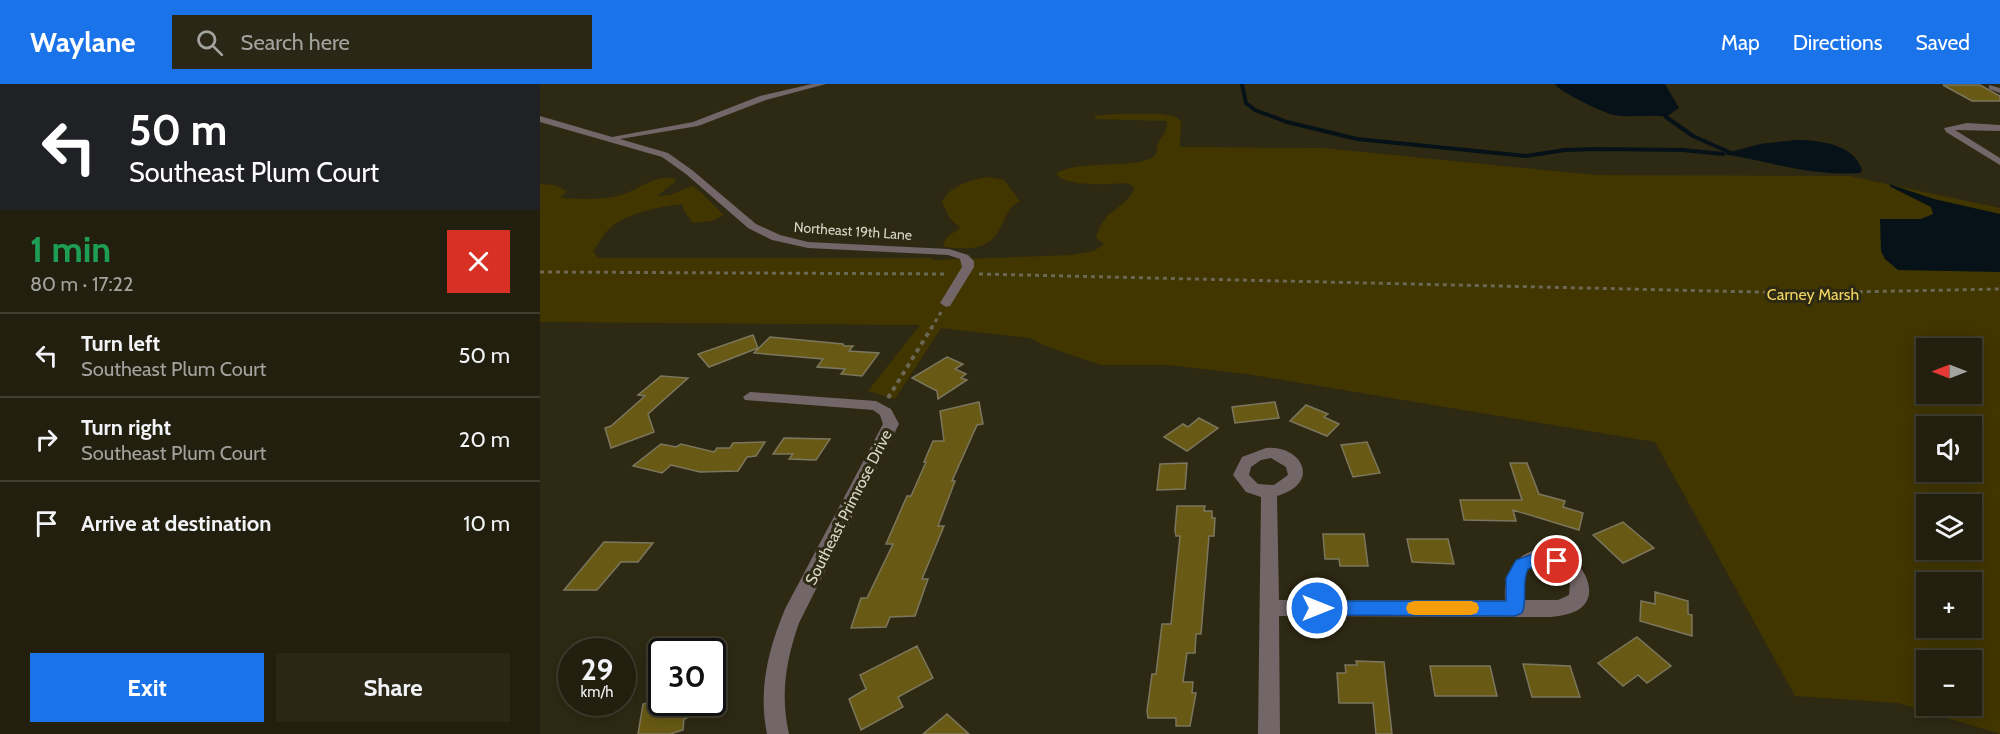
<!DOCTYPE html>
<meta charset="utf-8">
<style>
:root{--surface:#221f0e;--page:#2a2717;--text:#f1f3f6;--muted:#a2a29e;--line:#3f3d2e;--accent:#1a73e8}
body{margin:0;font-family:Cabin,sans-serif;background:var(--page);color:var(--text);height:100vh;display:flex;flex-direction:column;font-size:22px;white-space:nowrap}
*{box-sizing:border-box;margin:0}
p{font-size:20px;color:var(--muted)}
.icon{flex:none;width:33px;height:33px;fill:none;stroke:currentColor;stroke-width:2;stroke-linecap:round;stroke-linejoin:round}
.map{position:relative;flex:1;overflow:hidden}
.details{display:flex;flex-direction:column;background:var(--surface);width:540px}
.details>*{flex:none}
.banner{background:#202124;color:#fff;overflow:hidden}
.needle{width:39px;rotate:270deg}
.fabs{position:absolute;left:1376px;top:254px;display:grid;gap:12px}
.fabs a{display:grid;place-items:center;width:66px;height:66px;border-radius:0px;background:var(--surface);box-shadow:0 3px 15px #0003,0 0 0 2px var(--line);font-size:30px}
.speed{position:absolute;left:18px;top:554px;display:flex;gap:12px;font-size:30px;font-weight:700;text-align:center}
.speed>*{display:grid;place-content:center;width:78px;height:78px;border-radius:50%;background:var(--surface);box-shadow:0 3px 15px #0003,0 0 0 2px var(--line);line-height:1}
.speed small{font-size:15px;font-weight:400}
.speed .limit{border:3px solid #111;border-radius:9px;background:#fff;color:#111}
.pin{position:absolute;display:grid;place-items:center;width:51px;height:51px;color:#fff;margin:-26px;border:3px solid #fff;border-radius:50%;box-shadow:0 2px 6px #0007}
.me{position:absolute;width:66px;margin:-33px;rotate:90deg;stroke-linejoin:round;filter:drop-shadow(0 0 4px #0008)}
.turn{display:flex;align-items:center;gap:21px;height:126px;padding:0 30px;font-size:27px}
.turn .icon{width:78px;height:78px;stroke-width:2.5}
.turn b{display:block;font-size:42px;line-height:51px}
.round{display:grid;place-items:center;flex:none;width:63px;height:63px;border-radius:0px;background:var(--page)}
.overview{display:flex;align-items:center;justify-content:space-between;height:102px;padding:0 30px}
h1{font-size:36px;font-weight:700;line-height:45px;color:#1e9e55}
.action{display:flex;gap:12px;margin-top:auto;padding:12px 30px}
.action a{flex:1;height:69px;border-radius:0px;background:var(--accent);color:#fff;font-size:24px;font-weight:700;line-height:69px;text-align:center}
.action a+a{background:var(--page);color:var(--text)}
ul{padding:0;list-style:none}
li{display:flex;align-items:center;gap:18px;height:84px;padding:0 30px;border-top:2px solid var(--line)}
li div{flex:1}
li b{display:block;font-size:22px}
li em{font-style:normal}
header{display:flex;align-items:center;gap:36px;box-sizing:border-box;height:84px;padding:0 30px;background:var(--accent);color:#fff}
header strong{font-size:28px}
nav{display:flex;gap:33px;margin-inline-start:auto;font-size:21px}
.search{width:420px;height:54px;background:var(--page);display:flex;align-items:center;gap:15px;box-sizing:border-box;padding:0 21px;border-radius:0px;color:var(--muted);font-size:22px}
main{display:flex;flex:1;min-height:0}
.map>svg:first-child{display:block}
.green{fill:#413600;fill-rule:evenodd}
.water{fill:#061218}
.lines{fill:none;stroke-linecap:round;stroke-linejoin:round}
.stream{stroke:#061218;stroke-width:4}
.building{fill:#685a15;stroke:#7b765d;stroke-width:1.5}
.path-far1{stroke:#6b6754;stroke-width:3;stroke-dasharray:4 4;stroke-linecap:butt}
.path{stroke:#6b6754;stroke-width:4;stroke-dasharray:4.5 4.5;stroke-linecap:butt}
.minor{fill:#736669;fill-rule:evenodd}
.route{fill:#1a73e8;stroke:#114b97;stroke-width:1.5}
.slow{fill:#f59e0b}
.labels{text-anchor:middle;stroke-width:6;stroke-linejoin:round;paint-order:stroke}
.far-street-label{font-size:14px;fill:#d9d6c8;stroke:#2e2913}
.park-label{font-size:16px;fill:#efd560;stroke:#2e2913}
.street-label{font-size:16px;fill:#d9d6c8;stroke:#2e2913}
</style>
<header>
<strong>Waylane</strong>
<div class="search"><svg class="icon" aria-label="search" viewBox="0 0 24 24"><circle cx="10" cy="10" r="6"/><path d="M15 15l6 6"/></svg>Search here</div>
<nav><a>Map</a><a>Directions</a><a>Saved</a></nav>
</header>
<main>
<section class="details">
<div class="banner">
<div class="turn"><svg class="icon" aria-label="left" viewBox="0 0 24 24"><path d="M17 20v-9H6M10 6l-5 5 5 5"/></svg><div><b>50 m</b>Southeast Plum Court</div></div>
</div>
<div class="overview"><div><h1>1 min</h1><p>80 m · 17:22</p></div><a class="round" style="background:#d93025;color:#fff"><svg class="icon" aria-label="close" viewBox="0 0 24 24"><path d="M6 6l12 12M18 6L6 18"/></svg></a></div>
<ul>
<li><svg class="icon" aria-label="left" viewBox="0 0 24 24"><path d="M17 20v-9H6M10 6l-5 5 5 5"/></svg><div><b>Turn left</b><p>Southeast Plum Court</p></div><em>50 m</em></li>
<li><svg class="icon" aria-label="right" viewBox="0 0 24 24"><path d="M7 20v-9h11M14 6l5 5-5 5"/></svg><div><b>Turn right</b><p>Southeast Plum Court</p></div><em>20 m</em></li>
<li><svg class="icon" aria-label="arrive" viewBox="0 0 24 24"><path d="M6 21V4h12l-3 4 3 4H6"/></svg><div><b>Arrive at destination</b></div><em>10 m</em></li>
</ul>
<div class="action"><a>Exit</a><a>Share</a></div>
</section>
<div class="map">
<svg width="1460" height="650" viewBox="0 0 1460 650">
<rect width="100%" height="100%" fill="#2e2913"/>
<!-- green -->
<path class="green" d="M575,30H621L637,33L641,38L640,63L783,64L1055,91L1309,92L1460,124V650L1358,619L1255,612L1115,358L707,290L627,281H561L505,262L490,254L401,244L355,315L328,307L380,241L0,238V100L14,101L27,107L20,114C39,115 59,116 77,112C98,108 114,89 135,95V98L117,112L130,111L152,102C163,109 173,121 184,131L172,137L153,139L144,127L142,120C121,122 82,130 67,147C62,153 58,160 53,167L58,174H390L394,176L532,171L554,167L564,160L556,154C564,123 586,126 594,104L589,99C570,100 529,104 516,90C535,75 604,86 615,71C620,65 615,69 617,62C620,52 627,51 627,37L555,35V32ZM1386,264H1431V309H1386ZM1386,342H1431V387H1386ZM1386,420H1431V465H1386ZM1386,498H1431V543H1386ZM1386,576H1431V621H1386Z
M448,93L464,96L480,117C470,123 468,128 463,139C450,168 431,165 403,163L406,154L420,144L409,133L402,118C411,101 430,96 448,93Z"/>
<!-- water -->
<path class="water" d="M1015,0H1125L1139,24L1126,33C1109,30 1091,34 1074,31C1064,29 1019,8 1015,0Z
M1256,56C1279,56 1314,60 1322,86L1320,89C1268,92 1233,78 1183,70L1220,60Z
M1349,100L1394,115L1460,130V188L1358,186L1345,175L1341,167L1340,135H1381L1393,130L1391,123L1351,103Z"/>
<g class="lines">
<!-- stream -->
<path class="stream" d="M702,0L706,19L715,26L747,38L817,55L986,72L1025,66L1058,65L1143,66L1183,70
M1126,33L1153,52L1191,69"/>
</g>
<!-- building -->
<path class="building" d="M1403,1H1440L1460,12V17H1432Z
M213,251L218,264L169,283L158,270Z
M230,253L303,260L304,262H313L309,267L339,269L322,292L301,290L305,285L277,283L283,275L214,269Z
M407,273L423,280L415,285L426,290L421,294L427,296L398,315L397,307L372,294Z
M121,292L148,294L108,330L114,348L71,364L65,344L71,342L105,312L98,311Z
M439,318L443,340L437,341L412,397H415L398,442H404L382,495H388L375,532L350,533L346,543L311,544L321,514H327L353,460H346L367,412H371L386,378H384L393,357H404L400,327Z
M735,318L739,334L695,339L692,323Z
M766,321L788,330L784,333L799,340L787,352L750,337Z
M659,334L678,344L647,367L624,353L643,340L648,343Z
M244,354L290,355L276,376L249,375L253,370H233Z
M225,358L216,372L207,373L198,387L160,388L131,381L122,389L93,382L121,360L136,363L141,360L174,368L177,364H190L193,359Z
M827,358L840,389L813,393L801,361Z
M647,379L645,405L617,406L620,380Z
M970,379H987L999,410L1025,417L1023,423L1043,429L1039,446L973,426L976,437L924,436L920,416H982Z
M637,422H665L664,427H672V434H675L674,452H669L661,550H656L655,569H647L643,598H653L652,609H656L650,642H636V634H608L607,627L612,590H616L622,540H631L640,452H636L635,446Z
M1083,438L1114,464L1083,479L1053,451Z
M783,450H824L828,482H800L799,475H785Z
M867,455H908L914,480L872,478Z
M64,458L113,459L98,478H81L57,506H24Z
M1115,508L1148,517V530L1152,531V552L1100,537L1101,517L1115,520Z
M1097,553L1131,582L1107,599L1098,591L1083,602L1058,579Z
M377,562L393,594L358,613L363,623L321,646L309,615L326,605L320,591Z
M816,577L844,578L852,650H836L833,619H799L797,589H806L805,581H817Z
M983,580L1030,582L1040,613H992Z
M890,582H950L957,612H895Z
M122,615V618H152L150,633L144,635L143,646L130,650H98L103,620Z
M407,630L429,650H383Z"/>
<g class="lines">
<!-- path-far1 -->
<path class="path-far1" d="M0,188L407,190
M439,190L1260,209L1460,205
M391,245L401,228"/>
<!-- path -->
<path class="path" d="M348,314L392,243"/>
<!-- minor -->
<path class="minor" d="M272,0H286L226,16L158,42L80,55L128,69L152,86L216,140L240,151L268,158L409,165L428,171L434,177V183L410,222L406,223L400,219L422,183L420,175L408,171L268,164L232,156L208,144L146,90L122,73L0,38V32L72,53L153,38L220,12Z
M1449,1L1460,4V9L1449,5Z
M1427,39L1460,41V47L1415,46L1460,74V81L1406,48L1404,44Z
M210,308L336,317L351,325L359,340L259,539C246,576 240,611 249,650H227C218,606 228,566 245,525L343,340L340,331L333,326L205,316L203,313Z
M726,364C762,361 782,399 737,412L739,516H965C962,472 999,450 1035,478C1047,488 1056,511 1042,523C1034,530 1020,532 1011,533L739,532L740,650H718L721,413L706,408L693,391L702,373ZM731,374L746,383L748,391L734,401L718,400L709,391L711,383L721,376ZM995,481C1010,480 1023,485 1030,499L1029,511L1018,516H984C983,503 981,488 995,481Z"/>
</g>
<!-- route -->
<path class="route" d="M999,468L1023,472L1025,477L1023,482C1011,485 1000,481 988,485C981,499 988,516 982,529L975,532L777,531L771,529L769,524L771,519L777,517H966V494L976,476Z"/>
<!-- slow -->
<path class="slow" d="M874,517H931L937,519L939,524L937,529L931,531H874L868,529L866,524L868,519Z"/>
<g class="labels">
<!-- far-street labels -->
<g class="far-street-label">
<text transform="translate(313 147) rotate(4)" y="5">Northeast 19th Lane</text>
</g>
<!-- park labels -->
<g class="park-label">
<text x="1273" y="216">Carney Marsh</text>
</g>
<!-- street labels -->
<g class="street-label">
<text transform="translate(308 423) rotate(-63)" y="6">Southeast Primrose Drive</text>
</g>
</g>
</svg>
<div class="fabs">
<a><svg class="needle" viewBox="-14 -14 28 28"><path d="M0-13l5 13h-10z" fill="#e53935"/><path d="M0 13l5-13h-10z" fill="#a2a29e"/></svg></a>
<a><svg class="icon" aria-label="sound" viewBox="0 0 24 24"><path d="M4 9h4l5-4v14l-5-4H4zM17 9q2 3 0 6"/></svg></a>
<a><svg class="icon" aria-label="layers" viewBox="0 0 24 24"><path d="M12 4l9 5-9 5-9-5zM3 14l9 5 9-5"/></svg></a>
<a>+</a>
<a>−</a>
</div>
<div class="speed"><div>29<small>km/h</small></div><div class="limit">30</div></div>
<div class="pin" style="left:1017px;top:477px;background:#d93025"><svg class="icon" aria-label="arrive" viewBox="0 0 24 24"><path d="M6 21V4h12l-3 4 3 4H6"/></svg></div>
<svg class="me" style="left:777px;top:524px" viewBox="-20 -20 40 40"><circle r="17" fill="#1a73e8" stroke="#fff" stroke-width="3"/><path d="M0-11L8 9 0 5-8 9z" fill="#fff"/></svg>
</div>
</main>
